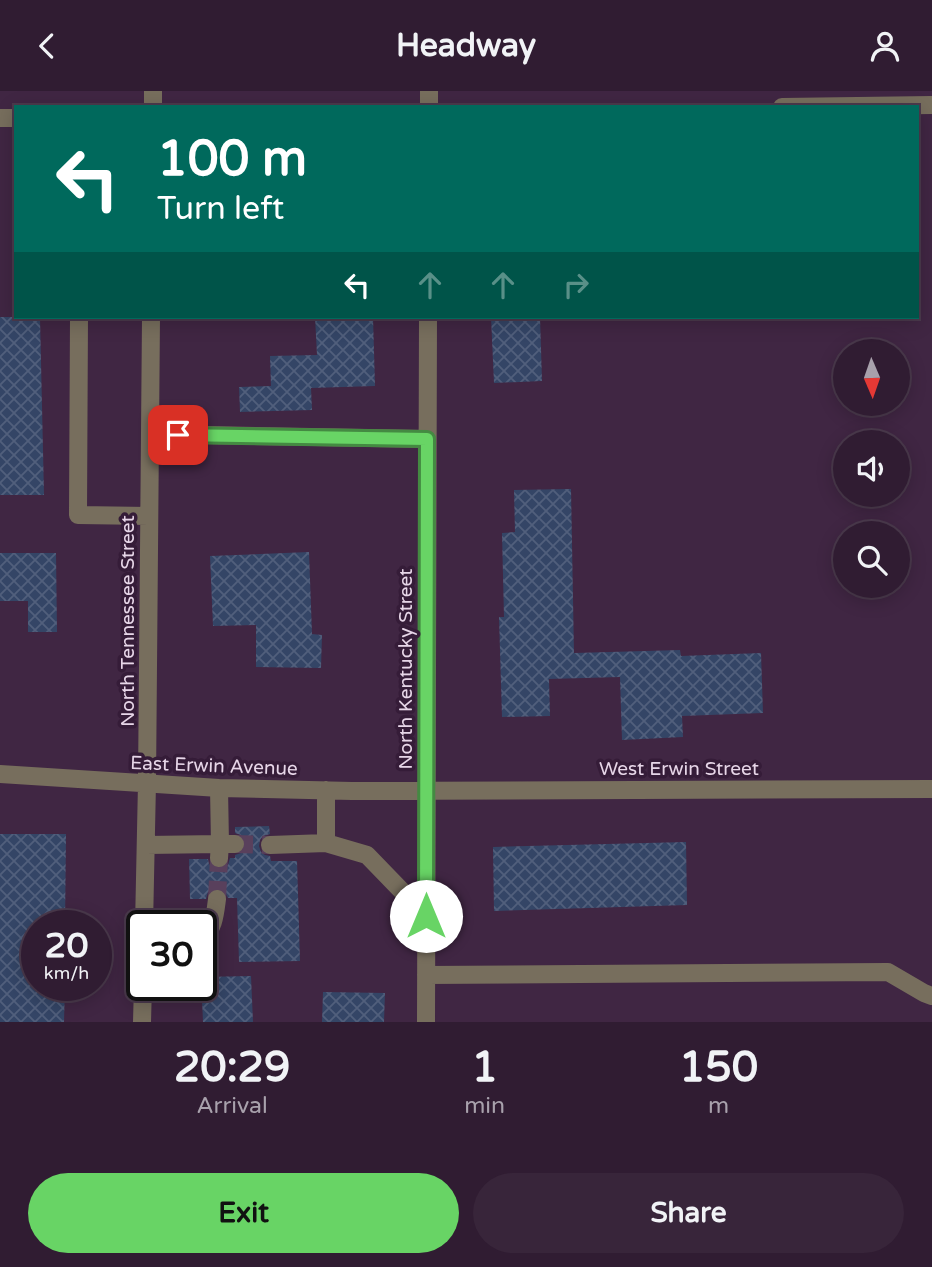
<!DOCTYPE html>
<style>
:root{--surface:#301c32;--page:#38253a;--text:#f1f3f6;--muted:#a8a1ac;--line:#4b3a4d;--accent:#68d465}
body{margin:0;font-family:"Varela Round",sans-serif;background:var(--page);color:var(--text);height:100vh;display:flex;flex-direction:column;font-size:26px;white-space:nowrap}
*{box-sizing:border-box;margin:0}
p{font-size:23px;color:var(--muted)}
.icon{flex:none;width:38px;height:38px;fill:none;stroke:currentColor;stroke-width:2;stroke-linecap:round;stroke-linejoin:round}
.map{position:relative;height:931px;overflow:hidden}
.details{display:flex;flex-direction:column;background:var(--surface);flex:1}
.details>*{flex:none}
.guide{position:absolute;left:14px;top:14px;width:905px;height:214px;border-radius:0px;box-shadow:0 4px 18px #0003,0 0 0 2px var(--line);background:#00695c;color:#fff;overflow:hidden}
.needle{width:46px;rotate:178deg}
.buttons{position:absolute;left:833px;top:248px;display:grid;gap:14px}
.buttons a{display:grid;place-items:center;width:77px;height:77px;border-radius:50%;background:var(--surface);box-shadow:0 4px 18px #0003,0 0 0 2px var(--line);font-size:35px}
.speed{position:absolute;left:21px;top:819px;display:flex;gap:14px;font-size:35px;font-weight:700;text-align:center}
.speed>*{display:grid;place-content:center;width:91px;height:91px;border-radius:50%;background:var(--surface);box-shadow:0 4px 18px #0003,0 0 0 2px var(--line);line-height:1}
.speed small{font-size:18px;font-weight:400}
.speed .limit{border:4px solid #111;border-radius:10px;background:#fff;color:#111}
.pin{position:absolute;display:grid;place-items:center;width:60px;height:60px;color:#fff;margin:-30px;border-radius:14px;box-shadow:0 4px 10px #0006}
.me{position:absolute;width:77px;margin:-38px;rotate:0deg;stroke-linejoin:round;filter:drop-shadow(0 0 5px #0008)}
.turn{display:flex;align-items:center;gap:24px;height:147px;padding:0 28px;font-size:32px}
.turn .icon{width:91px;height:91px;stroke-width:2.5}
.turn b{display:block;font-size:49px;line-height:60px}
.lanes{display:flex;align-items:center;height:66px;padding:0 28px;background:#0003;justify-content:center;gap:35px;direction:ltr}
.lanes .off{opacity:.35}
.eta{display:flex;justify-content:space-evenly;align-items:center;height:119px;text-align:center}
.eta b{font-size:42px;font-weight:800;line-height:49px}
.cta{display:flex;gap:14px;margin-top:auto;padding:14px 28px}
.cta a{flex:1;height:80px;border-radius:42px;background:var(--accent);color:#111;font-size:28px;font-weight:800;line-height:80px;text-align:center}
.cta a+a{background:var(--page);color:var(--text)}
header{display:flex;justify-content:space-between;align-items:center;height:91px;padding:0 28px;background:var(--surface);font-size:32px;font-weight:800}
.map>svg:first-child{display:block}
.building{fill:url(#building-cross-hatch)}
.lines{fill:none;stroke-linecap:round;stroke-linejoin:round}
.minor-tunnel{stroke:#59405c;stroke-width:18;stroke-dasharray:18 9;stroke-linecap:butt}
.minor{stroke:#776e5d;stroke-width:18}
.route-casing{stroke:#448a42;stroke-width:18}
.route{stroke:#68d465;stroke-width:12}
.labels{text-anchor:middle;stroke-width:7;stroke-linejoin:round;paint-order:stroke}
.street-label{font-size:19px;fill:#e7d6e8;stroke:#351c38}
</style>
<header><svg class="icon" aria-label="back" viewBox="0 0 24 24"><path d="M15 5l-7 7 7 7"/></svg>Headway<svg class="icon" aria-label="person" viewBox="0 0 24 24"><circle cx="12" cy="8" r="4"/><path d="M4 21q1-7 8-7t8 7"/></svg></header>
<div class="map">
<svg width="932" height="931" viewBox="0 0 932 931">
<defs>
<pattern id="building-cross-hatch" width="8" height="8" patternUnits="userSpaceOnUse" patternTransform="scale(1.75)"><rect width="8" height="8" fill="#344566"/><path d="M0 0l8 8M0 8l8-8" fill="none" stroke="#515f7c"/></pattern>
</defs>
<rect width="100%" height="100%" fill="#402643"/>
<!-- building -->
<path class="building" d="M0,226H40L44,404H0Z
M315,226H373L375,295L311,297L312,319L240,321L239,296L271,295L270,265L317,264Z
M491,226H540L542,290L494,292Z
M571,398L574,562L680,559L681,565L761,562L763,622L682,625L683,646L622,649L620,586L549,588L550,625L502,626L499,526H504L502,442L515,441L514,399Z
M309,461L312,543L322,544L321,577L256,576V534L213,535L210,465Z
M0,462H56L57,541H28V510H0Z
M269,735L270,743L263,745L260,749L259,755L261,761L265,764L270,765L271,770H297L300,870L239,871L237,807H228L224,799L218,797L208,801L206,808H190L189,768H208L209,773L213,777H223L228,774L230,767H235V764L241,762L245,758V748L241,744L235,742V736Z
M0,743H66L65,835H37V894H65L64,931H0Z
M686,751L687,814L494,820L493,756Z
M251,885L253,931H203L201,886Z
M323,901L385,902L384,931H322Z"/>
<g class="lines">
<!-- minor-tunnel -->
<path class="minor-tunnel" d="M235,753L270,754
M217,808L219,767"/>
<!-- minor -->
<path class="minor" d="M429,0V16
M153,16V0
M782,16L932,14
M0,27H16
M79,226L78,424L149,425
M150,343L427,348
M0,683L219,697L352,700L932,698
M326,699V752
M146,754L220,753L219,697
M270,754L326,752L367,764L426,825
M219,767L220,753H235
M144,835L147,692L151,226
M201,849C214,838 215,824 217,808
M426,884L888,881L924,902L932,905
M142,931L143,894
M426,931L428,226"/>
</g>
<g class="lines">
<!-- route casing -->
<g class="route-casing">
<path id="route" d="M178,344L427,348L426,825"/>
</g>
<!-- route -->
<use href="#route" class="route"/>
</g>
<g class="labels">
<!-- street labels -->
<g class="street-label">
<text transform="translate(127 530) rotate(-90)" y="7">North Tennessee Street</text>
<text transform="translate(405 578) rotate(-90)" y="7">North Kentucky Street</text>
<text transform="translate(214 674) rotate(2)" y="7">East Erwin Avenue</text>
<text x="679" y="684">West Erwin Street</text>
</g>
</g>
</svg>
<div class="buttons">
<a><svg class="needle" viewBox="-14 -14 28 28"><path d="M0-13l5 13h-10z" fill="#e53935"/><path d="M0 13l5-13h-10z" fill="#a8a1ac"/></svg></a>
<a><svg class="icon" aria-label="sound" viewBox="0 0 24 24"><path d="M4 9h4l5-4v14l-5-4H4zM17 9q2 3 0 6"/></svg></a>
<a><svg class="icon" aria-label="search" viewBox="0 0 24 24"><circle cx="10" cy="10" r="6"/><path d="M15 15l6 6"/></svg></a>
</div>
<div class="speed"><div>20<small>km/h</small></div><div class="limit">30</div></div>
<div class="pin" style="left:178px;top:344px;background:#d93025"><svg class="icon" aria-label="arrive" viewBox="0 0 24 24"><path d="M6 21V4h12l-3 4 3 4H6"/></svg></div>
<svg class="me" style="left:426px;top:825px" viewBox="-20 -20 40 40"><circle r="19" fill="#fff"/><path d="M0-13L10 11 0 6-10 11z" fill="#68d465"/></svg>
<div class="guide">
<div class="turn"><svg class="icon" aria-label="left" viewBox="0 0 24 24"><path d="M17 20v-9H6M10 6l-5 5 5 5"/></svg><div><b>100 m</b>Turn left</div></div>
<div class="lanes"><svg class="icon" aria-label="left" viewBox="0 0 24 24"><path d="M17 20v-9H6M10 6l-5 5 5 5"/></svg><svg class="icon off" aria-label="ahead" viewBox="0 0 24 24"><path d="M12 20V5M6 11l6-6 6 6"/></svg><svg class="icon off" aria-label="ahead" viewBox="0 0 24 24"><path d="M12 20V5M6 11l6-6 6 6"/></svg><svg class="icon off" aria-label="right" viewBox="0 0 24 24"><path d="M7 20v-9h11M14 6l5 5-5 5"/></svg></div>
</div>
</div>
<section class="details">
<div class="eta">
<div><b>20:29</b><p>Arrival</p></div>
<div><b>1</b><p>min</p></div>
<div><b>150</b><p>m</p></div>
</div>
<div class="cta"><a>Exit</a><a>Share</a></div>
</section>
